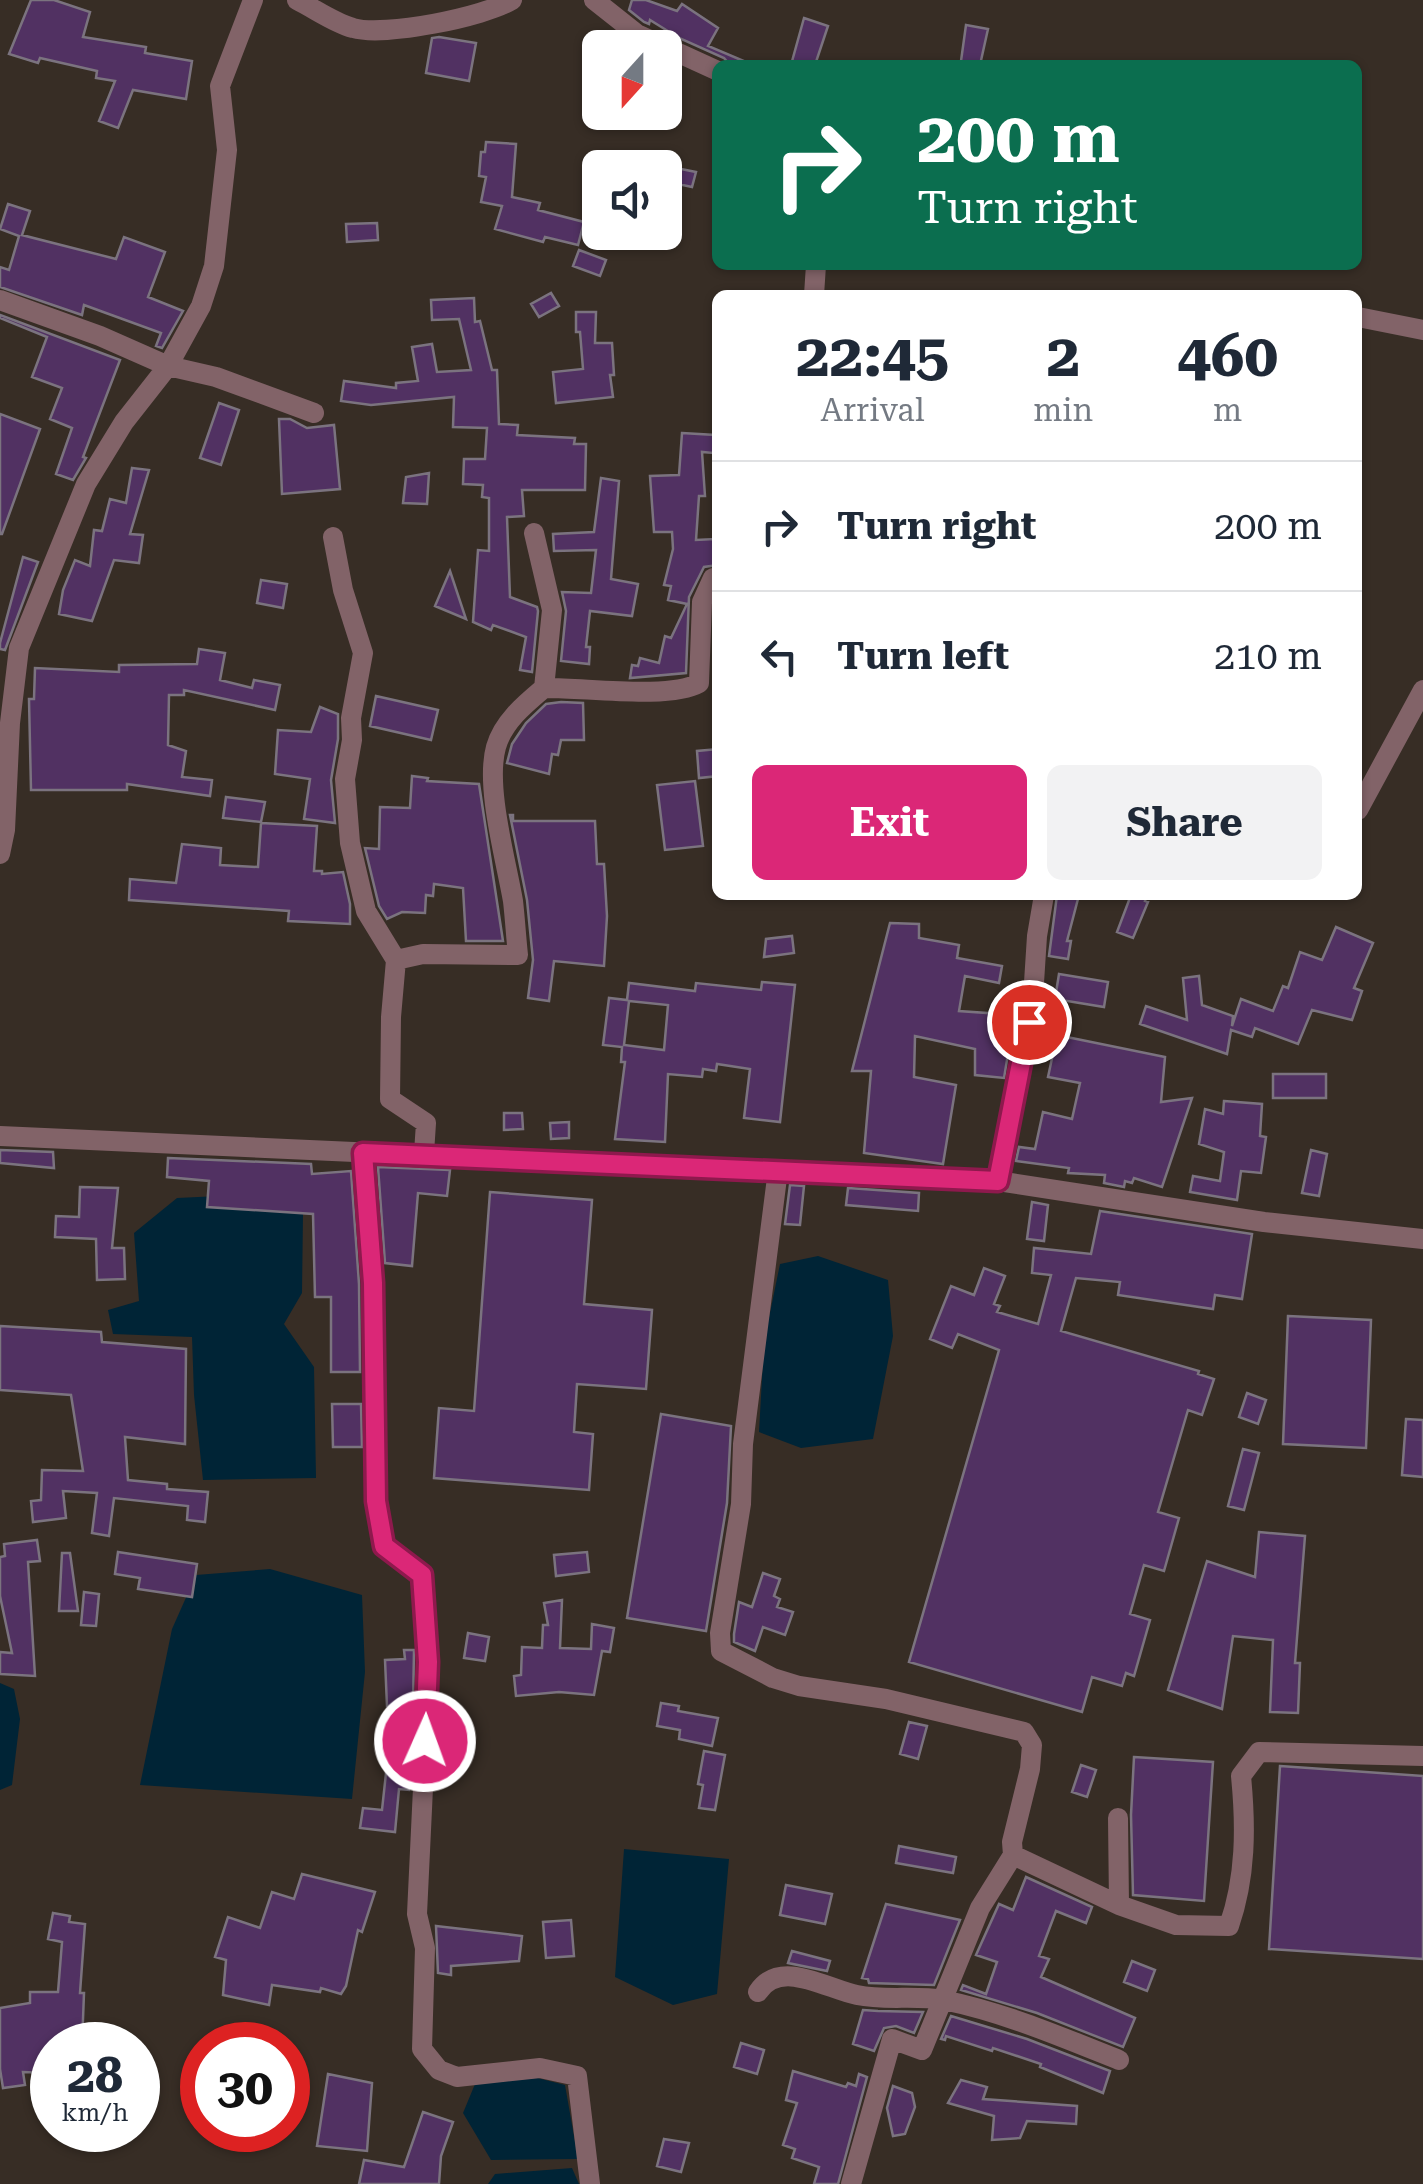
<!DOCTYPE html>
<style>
:root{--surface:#fff;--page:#f2f2f3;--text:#1f2937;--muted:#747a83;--line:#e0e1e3;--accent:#db2777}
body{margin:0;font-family:"Roboto Serif",serif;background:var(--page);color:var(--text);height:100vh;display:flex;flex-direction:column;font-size:38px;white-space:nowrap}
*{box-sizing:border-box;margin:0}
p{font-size:32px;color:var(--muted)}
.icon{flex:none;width:55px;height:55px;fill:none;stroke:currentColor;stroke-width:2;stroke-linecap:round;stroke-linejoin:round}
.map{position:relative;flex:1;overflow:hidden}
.drawer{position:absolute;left:712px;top:290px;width:650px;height:610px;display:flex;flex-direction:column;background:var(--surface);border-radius:15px;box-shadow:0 2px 8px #0004}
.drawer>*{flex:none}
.hud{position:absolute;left:712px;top:60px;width:650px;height:210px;border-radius:15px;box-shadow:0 2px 8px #0004;background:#0b6e4f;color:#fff;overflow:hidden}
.needle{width:65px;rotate:201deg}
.tools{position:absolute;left:582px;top:30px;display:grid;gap:20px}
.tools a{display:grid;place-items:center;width:100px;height:100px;border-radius:15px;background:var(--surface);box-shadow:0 2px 8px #0004;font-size:50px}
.speed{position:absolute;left:30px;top:2022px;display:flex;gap:20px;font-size:50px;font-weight:700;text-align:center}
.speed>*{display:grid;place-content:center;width:130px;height:130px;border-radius:50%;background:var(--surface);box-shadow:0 2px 8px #0004;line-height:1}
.speed small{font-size:25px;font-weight:400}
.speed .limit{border:15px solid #d22;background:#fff;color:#111}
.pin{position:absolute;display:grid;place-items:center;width:85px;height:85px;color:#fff;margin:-42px;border:5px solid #fff;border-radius:50%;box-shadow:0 2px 10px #0007}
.me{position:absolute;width:110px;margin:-55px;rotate:2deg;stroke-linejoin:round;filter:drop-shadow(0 0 8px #0008)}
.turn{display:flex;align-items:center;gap:35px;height:210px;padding:0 40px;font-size:45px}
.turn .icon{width:130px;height:130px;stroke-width:2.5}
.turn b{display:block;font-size:70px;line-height:85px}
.eta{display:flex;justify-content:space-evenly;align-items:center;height:170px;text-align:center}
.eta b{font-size:60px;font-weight:700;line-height:70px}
.primary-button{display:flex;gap:20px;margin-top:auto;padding:20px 40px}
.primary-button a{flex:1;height:115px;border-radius:15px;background:var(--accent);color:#fff;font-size:40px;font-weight:700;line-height:115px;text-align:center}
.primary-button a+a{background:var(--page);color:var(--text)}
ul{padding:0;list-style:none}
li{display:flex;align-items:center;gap:30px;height:130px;padding:0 40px;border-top:2px solid var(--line)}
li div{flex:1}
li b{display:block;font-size:38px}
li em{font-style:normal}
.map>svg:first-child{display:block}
.water{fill:#002436}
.building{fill:#513162;stroke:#7b737f;stroke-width:2.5;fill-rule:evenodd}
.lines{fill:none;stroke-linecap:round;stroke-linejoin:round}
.minor{stroke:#826368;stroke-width:20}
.route-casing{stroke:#8e194d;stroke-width:25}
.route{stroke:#db2777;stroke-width:18}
</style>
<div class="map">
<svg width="1423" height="2184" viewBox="0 0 1423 2184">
<rect width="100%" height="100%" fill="#372d25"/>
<!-- water -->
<path class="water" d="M219,1196L274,1200L303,1214L302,1293L284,1324L314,1367L316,1478L203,1480L194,1395L192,1337L113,1334L108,1310L139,1301L134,1233L177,1198Z
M818,1256L888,1280L893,1336L873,1439L801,1448L759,1432L764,1342L780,1264Z
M270,1569L362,1595L365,1672L352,1799L140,1785L172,1629L196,1575Z
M0,1683L14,1689L20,1719L12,1785L0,1790Z
M624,1849L729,1859L717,1994L673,2005L615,1977Z
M522,2074L565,2085L578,2159L491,2160L463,2113L475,2084Z
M572,2168L579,2184H488L495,2174Z"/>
<!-- building -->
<path class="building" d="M31,0H54L90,12L83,37L146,47L145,53L192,61L186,99L133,90L118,128L99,121L115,81L96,78L97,71L40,58L38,63L9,54Z
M632,0H646L677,11L682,4L718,28L708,46L753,65H730L724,58L679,38L650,20L649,24L644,22L629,10Z
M804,18L828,26L815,65H791Z
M966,25L988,29L980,65L961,61Z
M439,37L476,43L469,81L426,73L432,38Z
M486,142L516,144L512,197L540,203L538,210L584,222L578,245L545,237L543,242L495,229L502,206L481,202L486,177L479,176L481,152H485Z
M681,169L696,172L692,187L678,184Z
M8,204L30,211L22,235L116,259L124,237L165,252L148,297L183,311L162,348L156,346L161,333L84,305L82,315L0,287V267L9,270L19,236L0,229Z
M377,223L378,240L347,242L346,224Z
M579,250L606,260L600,276L573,266Z
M551,293L559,306L539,317L531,304Z
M474,298L475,322L480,321L492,370H497L499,424L518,425L517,435L575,438L574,444H586L585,490H522L524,516L507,517L510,597L537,607L538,611L532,672L520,670L526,637L493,625L491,630L473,622L478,550L489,551V498L482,497L483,485L463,484L464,459H485L487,428L453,427L454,397L371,405L341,401L344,381L396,388V383L418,381L412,347L432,344L437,372L471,370L459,319L432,320L431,300Z
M576,312H596L595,343H612L614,375H610L613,397L556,403L553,372L583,369L580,332H576Z
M0,315L120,360L83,457L86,458L73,480L56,474L72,428L50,419L62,388L32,377L47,337L0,318Z
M219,403L239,410L221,465L200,458Z
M0,414L40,429L2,534H0Z
M279,419H290L307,428L334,425L340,489L282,494Z
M682,433L715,435L713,453L702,452L705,496H699L696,540L715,539L718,565L704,567L689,597L686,673L630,678L632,665L638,666L640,658L659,663L665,636L671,638L687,604L668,600L671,586L664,585L673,549L672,532H654L650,476L679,475Z
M132,468L149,470L130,534L143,535L139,563L114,560L92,621L59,614L63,590L75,560L90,566L94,530L102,531L110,499L126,503Z
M429,473L427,504L403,503L406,477Z
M601,478L619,481L611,579L638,584L632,616L590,611L586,647H590L589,664L561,661L566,611L562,592L591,593L596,550L554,551L553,534L594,532Z
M23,557L38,562L5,650L0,649V643Z
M450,571L466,619L435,606Z
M261,580L287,584L283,608L257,603Z
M199,649L225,653L220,680L252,688L254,680L280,685L275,710L184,690V695H169L168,745L186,751L182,777L212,780L210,796L127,784V790H31L29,699H34L35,668L119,672V665L197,664Z
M376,696L438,710L431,740L370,726Z
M561,702L583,703L584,740H561L558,755L552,754L549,774L507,763L512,744L526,723L546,704Z
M320,707L338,714V739L331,780L335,823L304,819L310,779L275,774L278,730L311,732Z
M718,749V776L699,778L697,751Z
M412,776L428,778L427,781L479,784L503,941H466L463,888L434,884L433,896L426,895L425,913L402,912L387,919L379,906L365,848L379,849L380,807L410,808Z
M695,781L703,846L665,850L657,785Z
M226,797L265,802L261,822L223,818Z
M510,815H513V821H595L597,864H604L607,916L604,966L554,961L549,1001L528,998L533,960L527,900Z
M261,823L317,826L314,871H322V874L343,872L350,904V924L288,921L289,911L129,900L130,879L176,883L182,844L221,848L220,865L258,867Z
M1057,895H1079L1067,941H1071L1068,959L1049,956Z
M1131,895H1147L1145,901L1148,902L1133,938L1117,932Z
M890,923L919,924V938L959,945L957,958L1002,966L999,983L965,976L959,1011L1001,1014L999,1047L1009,1048L1004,1078L975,1075V1049L915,1036L914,1077L956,1085L943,1164L864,1153L871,1071H852Z
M1336,927L1373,943L1354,988L1362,991L1352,1020L1312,1010L1298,1044L1255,1028L1252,1037L1231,1030L1227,1054L1140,1024L1146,1006L1187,1020L1183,978L1199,976L1202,1005L1233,1016L1232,1026L1241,999L1273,1011L1283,986L1288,988L1300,952L1322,960Z
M792,936L794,953L764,957L766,939Z
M1059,974L1108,982L1104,1007L1055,999Z
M762,982L795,985L780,1122L744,1118L750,1069L717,1064L716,1071L703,1069L702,1077L668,1074L665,1142L615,1139L625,1062H621L622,1047L603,1045L609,998L627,1000L629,983L695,991L696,983L761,990ZM629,1001L668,1005L664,1050L624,1045Z
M1057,1035L1165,1057L1161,1102L1192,1098L1162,1187L1134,1178L1132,1183L1125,1181L1124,1187L1104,1183L1105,1175L1068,1173L1069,1168L1016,1161L1019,1147L1035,1149L1043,1112L1072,1119L1080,1083L1048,1077Z
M1273,1074H1326V1098H1273Z
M1224,1101L1262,1104L1260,1136L1266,1137L1261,1173L1241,1171L1237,1200L1190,1192L1193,1176L1220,1181L1224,1152L1199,1144L1205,1109L1223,1114Z
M504,1113H522L523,1129L504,1130Z
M569,1122V1138L551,1139L550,1123Z
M0,1150L53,1152L54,1168L0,1163Z
M1311,1150L1327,1154L1319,1196L1302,1193Z
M168,1158L311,1164L312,1174L351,1171L359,1284L360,1372H331V1297H315L313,1214L207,1207L209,1181L167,1177Z
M378,1167L450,1170L447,1196L418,1193L412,1266L385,1263Z
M790,1185L804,1186L800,1225L785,1224Z
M80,1187L118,1188L112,1248H124L125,1279L97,1280L96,1239L55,1237L56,1216L79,1217Z
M848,1188L919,1193L918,1211L846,1205Z
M490,1192L592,1200L584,1304L652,1310L646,1389L577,1384L574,1432L593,1434L589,1490L434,1478L439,1408L474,1411Z
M1032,1202L1048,1205L1044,1241L1027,1239Z
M1100,1211L1252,1234L1242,1299L1215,1295L1213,1309L1118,1295L1120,1282L1076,1278L1061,1331L1199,1371L1198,1374L1214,1379L1202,1415L1188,1410L1158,1512L1179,1518L1164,1571L1144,1565L1130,1614L1150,1620L1134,1676L1126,1673L1122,1686L1092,1677L1082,1712L909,1662L999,1350L958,1334L952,1348L930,1339L951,1286L974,1295L984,1268L1005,1276L994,1304L1000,1306L997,1312L1038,1324L1051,1275L1032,1273L1034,1248L1091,1254Z
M1288,1316L1371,1320L1366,1448L1283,1444Z
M0,1326L101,1332L102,1342L186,1349L185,1444L125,1437L128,1480L167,1484V1489L208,1492L205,1522L187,1520L188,1506L114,1498L109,1536L92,1533L97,1493L63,1491L66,1518L33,1522L31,1501L41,1500L42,1470L83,1471L71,1395L0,1390Z
M1247,1393L1266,1400L1258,1424L1239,1417Z
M332,1404H361L362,1447H333Z
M661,1414L731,1426L727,1503L706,1631L627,1618Z
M1406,1419L1423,1420V1477L1402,1475Z
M1243,1449L1259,1453L1244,1510L1228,1506Z
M1259,1532L1305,1536L1295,1663H1300L1298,1713L1270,1712L1273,1640L1233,1636L1222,1709L1168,1690L1207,1561L1255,1577Z
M37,1540L40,1561L28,1562L35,1676L0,1674V1652L12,1653L0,1596V1557L5,1556L4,1544Z
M118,1552L197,1564L192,1597L138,1589L140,1578L115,1574Z
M587,1552L589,1572L556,1576L554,1555Z
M62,1553H70L78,1611H59Z
M763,1573L780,1579L774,1596L780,1599L777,1607L793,1612L785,1635L763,1627L755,1651L734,1642V1634L739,1602L752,1607Z
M84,1592L99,1594L96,1626L81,1625Z
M562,1600L560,1648L591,1649L592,1624L614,1628L610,1652L602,1651L594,1695L559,1692L516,1696L514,1676L521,1675L522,1647L542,1648L543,1625H548L544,1603Z
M468,1633L489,1637L485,1661L464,1658Z
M404,1650H414L413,1705L387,1706L385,1660L405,1659Z
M661,1703L679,1706L678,1711L718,1718L712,1746L679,1739L680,1730L657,1726Z
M909,1722L927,1726L918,1759L900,1754Z
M704,1751L725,1755L715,1810L699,1808L703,1785L698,1784Z
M1134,1757L1213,1762L1204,1901L1133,1895L1131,1815Z
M387,1764L409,1766L410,1774L409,1790L399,1789L395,1832L360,1828L363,1808L382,1810Z
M1081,1765L1096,1770L1087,1797L1072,1792Z
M1280,1766L1423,1776V1959L1269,1949Z
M899,1846L956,1857L953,1873L896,1863Z
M302,1874L375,1892L362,1932L358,1930L346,1986L341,1994L321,1988L320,1992L272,1985L269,2005L223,1995L226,1960L215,1957L228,1917L260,1928L272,1892L294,1899Z
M1026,1877L1092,1907L1086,1923L1056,1911L1039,1956L1049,1959L1041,1977L1135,2018L1123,2047L1037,2013L961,1990L963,1985L986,1994L997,1962L976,1955L999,1904L1013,1910Z
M786,1885L832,1894L825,1924L780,1915Z
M886,1904L960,1920L934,1985L869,1983L868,1979L862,1978Z
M53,1913L70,1916L69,1922L85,1924L80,1993H84L82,2045H52V2073L23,2072L25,2085L3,2088L0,2069V2008L30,2003V1992H58L62,1942L48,1939Z
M571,1920L574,1956L546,1958L543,1922Z
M436,1926L522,1936L519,1961L451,1966V1975L438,1973Z
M792,1951L830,1961L827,1971L788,1963Z
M1132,1961L1155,1970L1147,1991L1124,1982Z
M863,2010L878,2011L923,2012L914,2033L896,2026L884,2028L874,2051L853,2044Z
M951,2016L1027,2039L1110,2071L1103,2093L1040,2067L1041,2064L993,2048L992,2051L946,2036L945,2040L941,2039Z
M741,2043L764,2050L757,2074L734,2067Z
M793,2071L846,2087L848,2083L856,2086L859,2074L867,2077L838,2184H814L819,2167L792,2158L795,2149L783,2145L797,2103L786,2100Z
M328,2074L372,2083L367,2151L317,2146Z
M961,2080L987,2087L983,2099L1077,2106L1076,2124L1027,2121L1020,2138L992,2140L994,2116L948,2103Z
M893,2086L912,2093L915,2107L905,2134L893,2136L887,2108Z
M423,2112L453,2122L441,2156L439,2184H359L364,2160L404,2167Z
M664,2139L689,2143L681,2172L657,2166Z"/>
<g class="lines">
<!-- minor -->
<path class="minor" d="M297,0C315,9 334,23 353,28C384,37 484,17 512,0
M594,0L637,34L718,71
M814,295L816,265
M0,300L100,336L168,366L216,377L314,413
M1358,317L1423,330
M333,537L343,590L363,653L351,718L352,740L345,779L350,843L366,911L396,960L391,1017L390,1099L426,1123L424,1153
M544,688C582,687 669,700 699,683L702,602L713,578
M1358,810L1423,690
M0,854L5,830L10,723L19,648L86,484L124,422L168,366L201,306L214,266L227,150L220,86L253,0
M396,960L423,954L518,955C516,937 515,918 513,901C506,860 485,786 496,747C503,722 525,704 544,688L552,610L534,533
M0,1136L998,1181L1264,1222L1423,1239
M363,1153L373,1283L376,1501L384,1546L422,1575L429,1662L417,1914L425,1948L422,2049L439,2070L457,2077L540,2068L577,2076L590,2184
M778,1170L743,1444L741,1504L720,1633L721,1651L773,1678L799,1686L886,1699L1024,1732L1032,1745L1030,1769L1012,1842L1013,1855L980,1908L922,2050L892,2039L851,2184
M998,1181L1033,998L1037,936L1044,895
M1118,1818L1119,1905L1176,1925L1229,1926C1246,1877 1246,1827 1241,1776L1259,1752L1423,1756
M1013,1855L1119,1905
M758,1992C780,1958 827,1989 857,1995C885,2001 915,1995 943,2000C1003,2012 1062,2037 1119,2060"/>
</g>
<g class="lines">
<!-- route casing -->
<g class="route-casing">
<path id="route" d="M425,1741L428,1662L422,1575L384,1546L376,1501L373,1283L363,1153L998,1181L1029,1022"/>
</g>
<!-- route -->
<use href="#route" class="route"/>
</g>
</svg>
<div class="tools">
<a><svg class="needle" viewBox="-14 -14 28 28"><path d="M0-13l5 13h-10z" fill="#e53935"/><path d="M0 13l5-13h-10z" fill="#747a83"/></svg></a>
<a><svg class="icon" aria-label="sound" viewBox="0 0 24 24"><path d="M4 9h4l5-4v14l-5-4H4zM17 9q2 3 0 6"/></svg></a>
</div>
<div class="speed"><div>28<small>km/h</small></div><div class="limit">30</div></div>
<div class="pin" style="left:1029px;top:1022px;background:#d93025"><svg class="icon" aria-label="arrive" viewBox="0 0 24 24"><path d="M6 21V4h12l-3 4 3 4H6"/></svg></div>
<svg class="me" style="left:425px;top:1741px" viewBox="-20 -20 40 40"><circle r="17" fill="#db2777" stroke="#fff" stroke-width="3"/><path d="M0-11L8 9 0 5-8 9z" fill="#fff"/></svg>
<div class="hud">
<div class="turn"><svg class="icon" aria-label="right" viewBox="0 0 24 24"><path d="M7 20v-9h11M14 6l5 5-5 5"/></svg><div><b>200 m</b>Turn right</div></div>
</div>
<section class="drawer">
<div class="eta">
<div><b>22:45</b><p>Arrival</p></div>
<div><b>2</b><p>min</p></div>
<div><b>460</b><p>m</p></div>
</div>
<ul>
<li><svg class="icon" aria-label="right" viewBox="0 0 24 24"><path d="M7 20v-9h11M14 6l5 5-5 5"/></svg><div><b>Turn right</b></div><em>200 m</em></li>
<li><svg class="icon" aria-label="left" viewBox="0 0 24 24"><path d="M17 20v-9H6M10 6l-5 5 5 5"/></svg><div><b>Turn left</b></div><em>210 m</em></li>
</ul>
<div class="primary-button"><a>Exit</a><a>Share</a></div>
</section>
</div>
